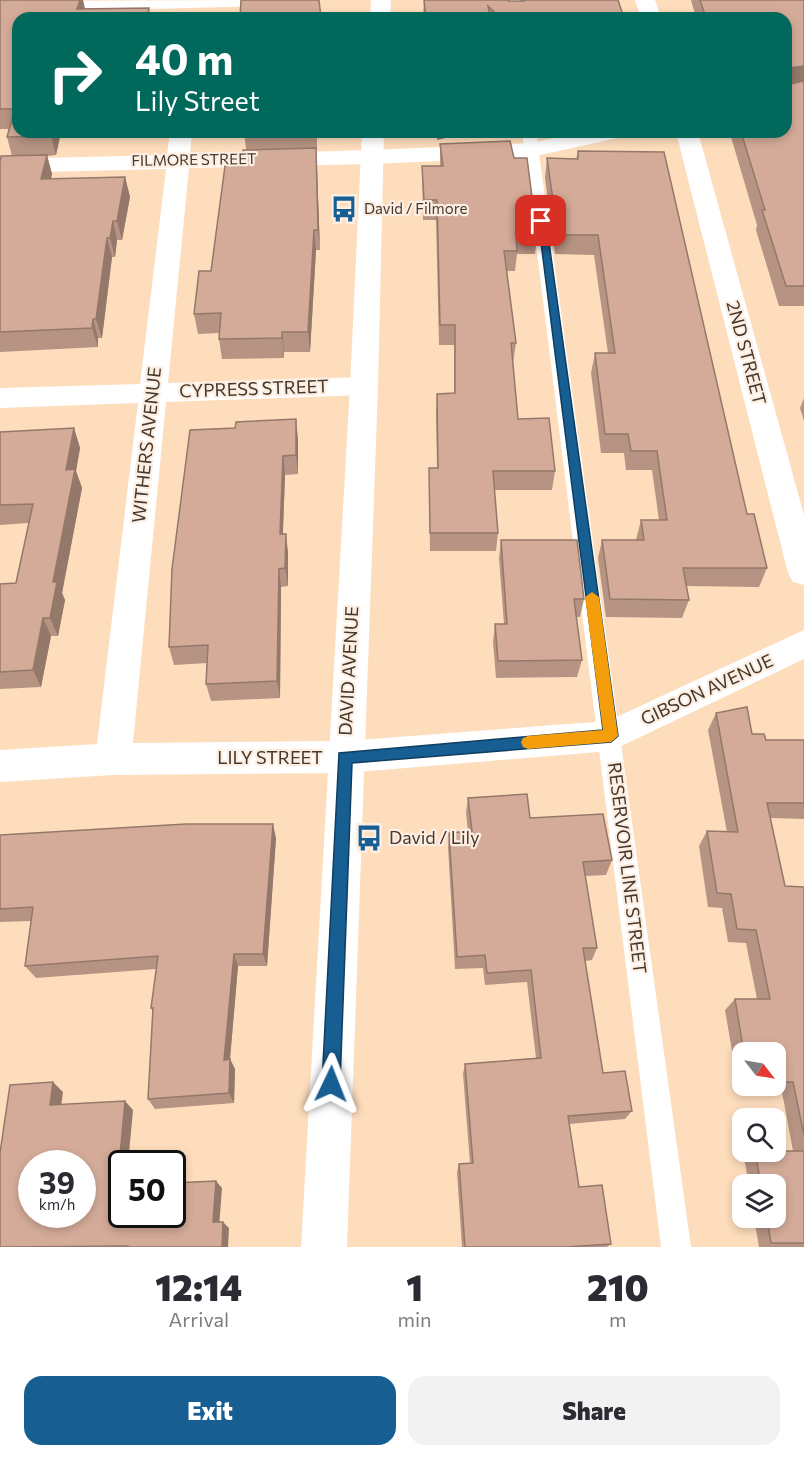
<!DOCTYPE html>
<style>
:root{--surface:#fff;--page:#f2f2f3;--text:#2b2b33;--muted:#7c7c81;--accent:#175f93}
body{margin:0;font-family:Commissioner,sans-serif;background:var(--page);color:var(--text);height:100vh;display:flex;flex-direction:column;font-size:22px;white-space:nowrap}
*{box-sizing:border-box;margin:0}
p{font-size:20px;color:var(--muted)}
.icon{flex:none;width:33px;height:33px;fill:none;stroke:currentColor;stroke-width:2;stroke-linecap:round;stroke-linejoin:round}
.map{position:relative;height:1247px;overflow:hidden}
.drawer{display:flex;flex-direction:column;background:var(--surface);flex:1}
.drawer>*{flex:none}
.hud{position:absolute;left:12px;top:12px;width:780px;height:126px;border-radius:18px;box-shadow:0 3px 9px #0003;background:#00695c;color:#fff;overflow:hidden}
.needle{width:39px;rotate:121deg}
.fabs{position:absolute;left:732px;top:1042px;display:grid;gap:12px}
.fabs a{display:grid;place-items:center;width:54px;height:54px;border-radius:12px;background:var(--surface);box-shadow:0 3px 9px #0003;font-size:30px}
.speed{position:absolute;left:18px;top:1150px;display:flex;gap:12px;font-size:30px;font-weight:700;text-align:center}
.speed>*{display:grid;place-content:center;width:78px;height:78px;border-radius:50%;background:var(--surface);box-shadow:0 3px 9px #0003;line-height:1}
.speed small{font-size:15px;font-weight:400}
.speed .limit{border:3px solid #111;border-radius:9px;background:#fff;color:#111}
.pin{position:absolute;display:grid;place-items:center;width:51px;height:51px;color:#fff;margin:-26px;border-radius:12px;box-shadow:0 3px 9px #0006}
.me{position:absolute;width:66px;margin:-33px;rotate:2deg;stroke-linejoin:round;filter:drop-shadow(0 0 4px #0008)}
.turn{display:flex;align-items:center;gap:21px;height:126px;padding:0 24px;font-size:27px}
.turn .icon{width:78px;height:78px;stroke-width:2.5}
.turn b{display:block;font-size:42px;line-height:51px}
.eta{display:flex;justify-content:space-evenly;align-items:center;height:102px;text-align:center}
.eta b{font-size:36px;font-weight:800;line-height:42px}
.primary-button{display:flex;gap:12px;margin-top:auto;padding:12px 24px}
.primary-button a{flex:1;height:69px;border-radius:18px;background:var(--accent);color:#fff;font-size:24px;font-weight:800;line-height:69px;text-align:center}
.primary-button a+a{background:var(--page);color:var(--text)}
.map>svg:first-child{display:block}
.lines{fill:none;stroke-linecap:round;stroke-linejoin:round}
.service{fill:#fff;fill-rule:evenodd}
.minor{fill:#fff;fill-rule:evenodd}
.tertiary{fill:#fff;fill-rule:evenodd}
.secondary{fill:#fff;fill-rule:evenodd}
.wall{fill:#b69383;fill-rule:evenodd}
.shaded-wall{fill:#94786a}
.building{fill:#d4ab98;stroke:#94786a;stroke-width:1.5;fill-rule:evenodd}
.route{fill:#175f93;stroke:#0f3e60;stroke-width:1.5}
.slow{fill:#f59e0b}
.labels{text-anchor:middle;stroke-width:4.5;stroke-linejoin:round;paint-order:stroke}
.far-street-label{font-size:15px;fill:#46392c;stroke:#fceee2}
.far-poi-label{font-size:15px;fill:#46392c;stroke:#fceee2;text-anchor:start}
.street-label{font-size:18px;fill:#46392c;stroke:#fceee2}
.poi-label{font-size:18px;fill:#46392c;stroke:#fceee2;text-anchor:start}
</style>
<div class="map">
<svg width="804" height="1247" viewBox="0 0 804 1247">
<rect width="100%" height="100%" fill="#feddbd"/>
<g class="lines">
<!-- service -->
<path class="service" d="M506,0H518L521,18H509Z
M522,132H536L691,1247H661Z"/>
<!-- minor -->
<path class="minor" d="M271,0L261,6L0,13V1Z
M635,0H655L661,18H641Z
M170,132H192L190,155L372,150L380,152L383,157L380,162L372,164L189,168L168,383L364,377L374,379L378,386L374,393L364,395L166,402L133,743L345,741L608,721L804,630V659L611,751L345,773L113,775L0,782V750L97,744L138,403L0,408V388L140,384L166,169L0,173V159L167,155Z
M676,132H698L804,515V585L793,582L788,573Z"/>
<!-- tertiary -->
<path class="tertiary" d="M583,132H625L622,137L531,157L372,164L364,162L361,157L364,152L372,150L531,143Z"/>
<!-- secondary -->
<path class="secondary" d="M371,0H391L390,18H370Z
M362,132H384L378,386L347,1247H301L350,386Z"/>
</g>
<!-- wall -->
<path class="wall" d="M0,0L18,18L61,132L56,155L47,156L52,174L51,179L125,177L130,197L122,240H117L115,257H112L102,338H98V347L0,352V161L12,156L7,137L9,129H0Z
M424,0L509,1H520V0H618L624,18H423Z
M691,0H804V306H779L756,230L757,225L731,137L732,132H786V18H696Z
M244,132H317V149H316L320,250H316L310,352H284V358L222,359L219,339L220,333L198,334L194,314L211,271L242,166L246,149Z
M440,144L514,158L537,235L535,254H517L515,271H507L516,343L513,363L518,419L555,471L552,490H494L498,533L496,551H430L429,468H437L436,413L437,394L454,393V345H439L436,220H423L422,166H440Z
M578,151L747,514L767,568L759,587L686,586L689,600L682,618L606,617L598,558L602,540H636L641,520H659L652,470H626L624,453H601L591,373L595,353H608L594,255L555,254L545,178L547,158L576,159Z
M804,398V421L800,408Z
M74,428L80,448L76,471L82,488L62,593L65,600L58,636H51L41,687L0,689V584L16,583L29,523L0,525V432Z
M235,428L298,439V474L285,475L283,534L288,552V586L281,587L280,698L211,701L206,684L207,663L174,665L169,647Z
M501,540L584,599L580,617H576L582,660L577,677L496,678L493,642L495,624H504L499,558Z
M716,713L752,734L766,740H804V819L770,818L785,886L804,887V1247H759L754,1218H776V1185H749L744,1158L753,1152L793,1151L782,1092H739L725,1010L735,999H757L746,943L728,942L722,908L708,907L699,846L707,831L727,832L708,730ZM742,1053H776V1086H742Z
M468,798L530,818L612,860L606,875L585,876L597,948L592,960L585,961L603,1073L632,1111L625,1119L569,1124L579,1187L611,1244L607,1247H462L457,1172L459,1164L470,1163L463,1074L465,1064L536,1058L527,982L485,985L483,968L455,969L448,847L449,833L468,831L466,813Z
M0,835L276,838L267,966H238L230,1059L235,1069L234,1103L155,1109L148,1099L153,1012L151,1008L156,969L36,978L25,966L31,921L0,922Z"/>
<!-- shaded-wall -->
<path class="shaded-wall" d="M80,0H83L86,13L77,9Z
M149,8L150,18H147Z
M804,66V84L786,87L790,68Z
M52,132H61L56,155L51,136Z
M437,132H472L437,140Z
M316,148L317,167L320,250L318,230Z
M47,155L52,174L47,198L41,179Z
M125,177L130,197L122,240L117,221Z
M113,221L117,240L115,257L110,238Z
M314,230L316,250L310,352L308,332Z
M107,238L112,257L102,338L96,319Z
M93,319L98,338V347L92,328Z
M282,332L284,352V358L282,338Z
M296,419L298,439V474L296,455Z
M74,428L80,448L76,471L82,488L62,593L65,600L58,636L50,618L53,582L66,470Z
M283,456L285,475L282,553L280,534Z
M286,534L288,552V586L285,568Z
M279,569L281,587L280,698L277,681Z
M43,618L51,636L41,687L33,670Z
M273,824L276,838L267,966L263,954Z
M234,954L238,966L229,1070L224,1060Z
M230,1059L235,1069L234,1103L229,1093Z
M53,1082L63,1092L60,1114L50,1105Z
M125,1101L133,1110L128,1164H122V1180L118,1177Z
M216,1181L222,1188L219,1228L213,1222Z
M223,1222L229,1228L228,1247H222Z"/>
<!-- building -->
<path class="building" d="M0,0H80L77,9L149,8L147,18H18V132H52L51,136L7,137L15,109H0Z
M241,0H319L321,18H240Z
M424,0H509V1H524V0H618L624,18H500L488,6L490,18H426Z
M700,0H804V66L790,68V84L804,81V286H786L762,210H765L741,132H786V18H706Z
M510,141L514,158H527L537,235L516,234L517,251H504L516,343H511L518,419L549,418L555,471H493L498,533H430L429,468H438L437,394L455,393V325H440L437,200H424L422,166H443L440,144Z
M316,148L318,230H314L308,332H282V338L219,339L221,313L194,314L199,271H211L225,166H242L243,150Z
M578,151L664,152L747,514H754L767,568H683L689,600L610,599L602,540H644L641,520H667L657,451H631L628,434H605L595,353H615L598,235H558L547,158L578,159Z
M47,155L41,179L125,177L117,221H113L110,238H107L96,319H93L92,328L0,332V161L1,156Z
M296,419V455L283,456L280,534H286L285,568L279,569L277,681L206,684L208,645L169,647L172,569L190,430L235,428L236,422Z
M74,428L66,470L75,469L53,582H57L50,618H43L33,670L0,672V584L16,583L33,504L0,505V432Z
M501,540H577L584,599H574L582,660L498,661L495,624H507Z
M747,707L752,734H764L766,740H804V803H767L785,886L804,887V1135L793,1082H776V1053H744L735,999H770L756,930L737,929L731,894L717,893L707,831L738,832L716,713Z
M527,794L530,818L603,814L612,860L583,862L597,948H583L603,1073L625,1071L632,1111L568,1116L579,1187L602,1185L611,1244L566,1247H465L459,1164L473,1163L465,1064L541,1058L531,970L487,973L485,955L457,957L449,833L472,831L468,798Z
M186,824H273L263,954H234L224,1060L230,1059L229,1093L148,1099L153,1008H151L158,956L25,966L33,907L0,909V835Z
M53,1082L50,1105L125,1101L118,1177H122V1215H172V1183L216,1181L213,1222H223L222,1247H128V1246L0,1247V1153L10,1085ZM32,1164H82V1215H32Z
M776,1151H804V1243H771L767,1218H776V1185H761L755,1152H776Z"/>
<!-- route -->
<path class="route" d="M538,219L546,221L618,736L611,742L352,763L340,1084L337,1090L331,1093L324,1090L322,1084L339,753L603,730Z"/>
<!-- slow -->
<path class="slow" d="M592,592L599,597L618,736L611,742L528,749L523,747L521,742L523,738L528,736L603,730L585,597Z"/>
<!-- icons -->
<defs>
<g id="bus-bare" transform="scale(2.07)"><path d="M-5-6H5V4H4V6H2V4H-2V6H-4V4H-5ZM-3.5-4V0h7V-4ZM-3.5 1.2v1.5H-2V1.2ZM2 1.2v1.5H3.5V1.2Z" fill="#175f93" stroke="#fceee2" stroke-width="2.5" paint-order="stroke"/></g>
</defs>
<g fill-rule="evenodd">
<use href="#bus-bare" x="344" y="209"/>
<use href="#bus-bare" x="369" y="838"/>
</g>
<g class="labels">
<!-- far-street labels -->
<g class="far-street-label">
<text transform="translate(194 160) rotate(-1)" y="5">FILMORE STREET</text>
</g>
<!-- far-poi labels -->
<g class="far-poi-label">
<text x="364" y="214">David / Filmore</text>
</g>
<!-- street labels -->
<g class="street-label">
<text transform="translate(746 353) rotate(75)" y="6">2ND STREET</text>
<text transform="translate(254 389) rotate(-2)" y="6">CYPRESS STREET</text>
<text transform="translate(147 445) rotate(-84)" y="6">WITHERS AVENUE</text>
<text transform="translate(349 671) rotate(-87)" y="6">DAVID AVENUE</text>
<text transform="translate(707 690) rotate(-25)" y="6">GIBSON AVENUE</text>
<text x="270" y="764">LILY STREET</text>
<text transform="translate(627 868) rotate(83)" y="6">RESERVOIR LINE STREET</text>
</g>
<!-- poi labels -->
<g class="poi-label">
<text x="389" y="844">David / Lily</text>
</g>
</g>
</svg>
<div class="fabs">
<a><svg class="needle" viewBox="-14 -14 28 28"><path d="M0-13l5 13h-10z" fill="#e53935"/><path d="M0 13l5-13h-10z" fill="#7c7c81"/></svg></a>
<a><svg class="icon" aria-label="search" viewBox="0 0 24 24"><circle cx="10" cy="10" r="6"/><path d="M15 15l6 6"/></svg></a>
<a><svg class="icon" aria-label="layers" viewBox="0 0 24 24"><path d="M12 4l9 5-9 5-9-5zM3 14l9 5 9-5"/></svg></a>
</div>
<div class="speed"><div>39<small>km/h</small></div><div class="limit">50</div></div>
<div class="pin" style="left:541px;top:221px;background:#d93025"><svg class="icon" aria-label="arrive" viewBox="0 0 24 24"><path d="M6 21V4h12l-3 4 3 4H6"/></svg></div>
<svg class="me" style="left:331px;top:1084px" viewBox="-20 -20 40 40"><path d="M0-17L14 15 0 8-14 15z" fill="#175f93" stroke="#fff" stroke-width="4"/></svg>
<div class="hud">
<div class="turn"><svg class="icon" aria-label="right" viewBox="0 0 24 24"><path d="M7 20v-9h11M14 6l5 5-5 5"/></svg><div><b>40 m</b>Lily Street</div></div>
</div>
</div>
<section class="drawer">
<div class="eta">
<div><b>12:14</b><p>Arrival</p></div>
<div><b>1</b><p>min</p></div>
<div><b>210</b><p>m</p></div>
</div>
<div class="primary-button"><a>Exit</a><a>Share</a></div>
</section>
